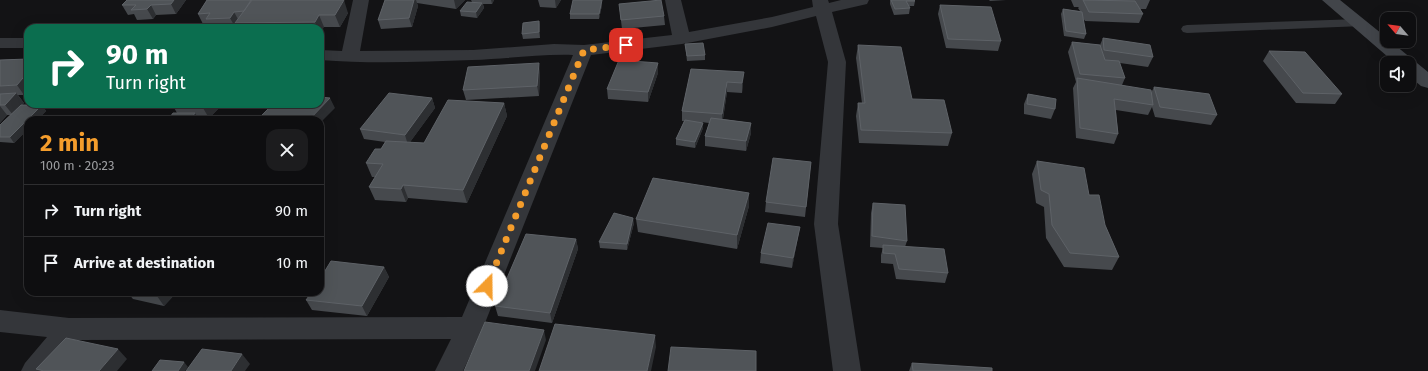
<!DOCTYPE html>
<meta charset="utf-8">
<style>
:root{--surface:#0e0e10;--page:#1c1c1e;--text:#f1f3f6;--muted:#9b9c9f;--line:#2e2e30;--accent:#f49d2c}
body{margin:0;font-family:"Fira Sans",sans-serif;background:var(--page);color:var(--text);height:100vh;display:flex;flex-direction:column;font-size:15px;white-space:nowrap}
*{box-sizing:border-box;margin:0}
p{font-size:13px;color:var(--muted)}
.icon{flex:none;width:22px;height:22px;fill:none;stroke:currentColor;stroke-width:2;stroke-linecap:round;stroke-linejoin:round}
.map{position:relative;flex:1;overflow:hidden}
.side{position:absolute;left:24px;top:116px;width:300px;height:180px;display:flex;flex-direction:column;background:var(--surface);border-radius:12px;box-shadow:0 4px 16px #0002,0 0 0 1px var(--line)}
.side>*{flex:none}
.hud{position:absolute;left:24px;top:24px;width:300px;height:84px;border-radius:12px;box-shadow:0 4px 16px #0002,0 0 0 1px var(--line);background:#0b6e4f;color:#fff;overflow:hidden}
.needle{width:26px;rotate:298deg}
.buttons{position:absolute;left:1380px;top:12px;display:grid;gap:8px}
.buttons a{display:grid;place-items:center;width:36px;height:36px;border-radius:8px;background:var(--surface);box-shadow:0 4px 16px #0002,0 0 0 1px var(--line);font-size:20px}
.pin{position:absolute;display:grid;place-items:center;width:34px;height:34px;color:#fff;margin:-17px;border-radius:8px;box-shadow:0 2px 6px #0006}
.me{position:absolute;width:44px;margin:-22px;rotate:22deg;stroke-linejoin:round;filter:drop-shadow(0 0 3px #0008)}
.turn{display:flex;align-items:center;gap:14px;height:84px;padding:0 16px;font-size:18px}
.turn .icon{width:52px;height:52px;stroke-width:2.5}
.turn b{display:block;font-size:28px;line-height:34px}
.round{display:grid;place-items:center;flex:none;width:42px;height:42px;border-radius:12px;background:var(--page)}
.head{display:flex;align-items:center;justify-content:space-between;height:68px;padding:0 16px}
h1{font-size:24px;font-weight:700;line-height:30px;color:var(--accent)}
ul{padding:0;list-style:none}
li{display:flex;align-items:center;gap:12px;height:52px;padding:0 16px;border-top:1px solid var(--line)}
li div{flex:1}
li b{display:block;font-size:15px}
li em{font-style:normal}
.map>svg:first-child{display:block}
.lines{fill:none;stroke-linecap:round;stroke-linejoin:round}
.lane{fill:#34363a;fill-rule:evenodd}
.street{fill:#34363a;fill-rule:evenodd}
.secondary{fill:#42454a;fill-rule:evenodd}
.wall{fill:#46494d}
.shaded-wall{fill:#2d2f32}
.building{fill:#505458;stroke:#5e6267}
.route{stroke:#f49d2c;stroke-width:7;stroke-dasharray:0 12.6}
</style>
<div class="map">
<svg width="1428" height="371" viewBox="0 0 1428 371">
<rect width="100%" height="100%" fill="#131315"/>
<g class="lines">
<!-- lane -->
<path class="lane" d="M1359,19L1363,20L1365,23L1363,26L1187,33L1183,32L1181,29L1183,26L1187,25Z"/>
<!-- street -->
<path class="street" d="M353,0H369L360,51L473,50L554,44L584,45L672,35L665,0H681L689,32L772,17L813,7L812,0H828L829,3L841,0H869L867,4L832,12L846,62L838,224L861,371H833L814,224L828,62L816,16L772,27L682,44L591,55L483,328L463,371H435L451,339L76,340L51,371H21L25,363L47,337L0,332V310L69,318L462,317L573,55C539,54 506,59 472,60C422,62 370,64 320,60V50L342,51Z
M0,38H28V48H0Z"/>
<!-- secondary -->
<path class="secondary" d="M1322,0H1340L1387,38V41H1390L1428,72V88L1421,86L1409,76V63H1395Z"/>
</g>
<!-- wall -->
<path class="wall" d="M127,0H186L176,14L156,15L153,19L137,20L134,14L128,15L122,5Z
M207,0H330L348,13L340,27H324L320,28H237L236,25L235,27L211,28L208,23L203,24L198,14Z
M385,0H465L456,9L417,3L418,6L412,27L381,29L378,20Z
M471,0H494L492,4H483L484,8L477,18L461,16L460,11L472,2Z
M538,0H561L556,8L540,7Z
M890,0H914L915,1L914,6H909L910,8L909,14L894,15L890,4Z
M989,0H1006L990,1Z
M1071,0H1150L1146,9H1140L1143,14L1139,23L1085,21L1083,18L1086,34L1084,39L1064,36L1061,14L1063,9L1080,11L1078,8L1079,7H1074Z
M619,4L664,16L665,25L622,29Z
M602,5L599,19H570V14Z
M940,5L1001,41L998,51L946,48L938,14Z
M539,21L540,27V38L523,39L522,34Z
M1103,38L1153,57L1148,67L1120,63L1125,78L1122,85L1151,93L1154,87L1217,115L1211,125L1155,117L1152,107L1148,115L1116,110L1118,134L1114,144L1076,138L1073,88L1076,82L1068,52L1072,42L1100,45Z
M685,44L705,55V60L687,61Z
M858,45L912,99L952,133L948,146L859,143L856,116L858,103H862L856,58Z
M1269,51L1342,94L1335,104L1296,103L1263,61Z
M28,59V91L24,95H18L24,103L22,105H42L46,111L37,120H28V129L14,143L0,142V125L11,115H7L0,123V60Z
M691,69L743,82L742,93L727,92L723,119L751,123V133L746,151L705,146V136L709,123L701,122L703,123V128L695,148L676,145V139L684,121H682V111Z
M540,72L539,96L466,100L463,90Z
M658,73L648,102L608,99L607,89Z
M1028,94L1055,109L1051,119L1024,114V104Z
M432,98L435,108L410,142L424,143L504,103L507,116L467,203L408,198L406,202L375,200L369,187L376,177H372L366,163L381,149L385,142L364,139L360,129Z
M172,104H221L222,105L209,118L197,116L199,120H168L177,113Z
M1037,161L1089,195L1105,225L1119,257L1112,270L1064,267L1046,238L1044,207L1036,203L1032,174Z
M811,162L805,217L765,212L766,202Z
M873,203L907,241L905,247L948,273L945,283L896,279L893,264L881,263V255L883,248L870,247L871,213Z
M749,206L737,249L638,232L636,219Z
M634,223L627,250L600,248L599,242Z
M800,227L798,237L792,268L760,263L761,253Z
M576,239L578,249L552,323L498,316L495,306Z
M384,267L389,277L367,316L312,310L306,300Z
M127,292H177L164,306L133,299Z
M912,363L992,371H909Z"/>
<!-- shaded-wall -->
<path class="shaded-wall" d="M174,0H186L176,14L171,4Z
M344,0L348,13L340,27L335,15Z
M414,0H416L418,6L412,27L409,18Z
M454,0H465L456,9Z
M491,0H494L492,4Z
M555,0H561L556,8Z
M602,0V5L599,19V14Z
M482,3L484,8L477,18L476,12Z
M151,5L156,15L153,19L147,9Z
M234,12L239,21L235,23L236,25L235,27L230,18Z
M319,15L324,27L320,34V28H317L315,22Z
M539,21L540,27V38L539,32Z
M539,63L540,72L539,96L537,86Z
M658,63V73L648,102V92Z
M28,72V91L24,95L17,85Z
M744,72L743,82L742,93V83Z
M727,82V92L722,124V114Z
M16,93L24,103L13,115L5,105Z
M330,98L335,108L320,123V120H309Z
M432,98L435,108L408,145L405,135Z
M504,103L507,116L467,203L463,190Z
M207,104H221L222,105L209,118L203,108Z
M42,105L46,111L37,120H28V129L14,143L10,137Z
M0,106L7,115L0,123Z
M195,113L199,120H190Z
M703,123V128L695,148V142Z
M751,123V133L746,151V141Z
M403,185L408,198L406,202L401,189Z
M749,193V206L737,249V235Z
M633,218L634,223L627,250V244Z
M800,227L798,237L792,268L793,258Z
M576,239L578,249L552,323L550,313Z
M384,267L389,277L367,316L362,306Z
M160,292H177L164,306L157,296Z
M544,330L546,340L535,371H529Z
M655,335L656,347L651,371H647Z
M118,349L127,359L117,371H99Z
M242,354L250,364L245,371H231Z
M184,362L188,367L185,371H178Z"/>
<!-- building -->
<path class="building" d="M127,0H174L171,4L151,5L147,9L131,10L136,5H122Z
M207,0H251L244,11L234,12L230,18L206,19L210,13L198,14Z
M252,0H344L335,15H319L315,22L235,23Z
M385,0H414L409,18L378,20Z
M573,0H602L599,14H570Z
M661,0L664,16L621,20L619,4Z
M891,0H914L915,1H906L910,8L895,9Z
M1083,0L1135,1L1143,14L1089,12Z
M467,2L482,3L476,12L460,11Z
M940,5L991,7L1001,41L948,39Z
M1063,9L1082,12L1086,34L1066,31Z
M539,21V32L522,34L523,23Z
M1103,38L1150,45L1153,57L1104,50Z
M1072,42L1100,45L1105,60L1119,61L1125,78L1080,74Z
M703,43L705,55L687,56L685,44Z
M858,45L901,47L912,99L944,100L952,133L861,130L858,103H865Z
M1269,51L1305,52L1342,94L1303,93Z
M28,59V72L17,85L0,86V60Z
M619,60L658,63L648,92L607,89Z
M539,63L537,86L463,90L468,67Z
M691,69L744,72L742,83L727,82L722,114L682,111Z
M1077,78L1151,90L1153,105L1114,99L1118,134L1080,128Z
M1154,87L1209,94L1217,115L1160,107Z
M16,93L5,105H0V94Z
M389,93L432,98L405,135L360,129Z
M1028,94L1056,99L1055,109L1027,104Z
M320,97L330,98L309,120H257L273,104H320Z
M448,100L504,103L463,190L403,185L401,189L369,187L383,164L366,163L375,149H381L386,141L424,143Z
M177,104H207L203,108Z
M21,105H42L10,137H0V125Z
M173,113H195L190,120H168Z
M711,118L751,123L746,141L705,136Z
M685,120L703,123L695,142L676,139Z
M773,158L811,162L806,207L766,202Z
M1037,161L1084,168L1089,195H1099L1105,225L1119,257L1070,253L1052,225L1049,194L1041,190Z
M653,178L749,193L737,235L636,219Z
M873,203L905,205L907,241L872,236Z
M614,213L633,218L627,244L599,242Z
M768,223L800,227L793,258L761,253Z
M526,234L576,239L550,313L495,306Z
M883,245L944,249L948,273L899,269L895,254L883,253Z
M331,261L384,267L362,306L306,300L312,292H320V279Z
M137,292H160L157,296Z
M485,322L544,330L529,371H464Z
M555,324L655,335L647,371H539Z
M66,338L118,349L99,371H44L36,369Z
M671,347L756,351V371H668Z
M202,349L242,354L231,371H186Z
M160,360L184,362L178,371H152Z
M912,363L992,368V371H913Z"/>
<g class="lines">
<!-- route -->
<path class="route" d="M487,286L584,50L626,45"/>
</g>
</svg>
<div class="buttons">
<a><svg class="needle" viewBox="-14 -14 28 28"><path d="M0-13l5 13h-10z" fill="#e53935"/><path d="M0 13l5-13h-10z" fill="#9b9c9f"/></svg></a>
<a><svg class="icon" aria-label="sound" viewBox="0 0 24 24"><path d="M4 9h4l5-4v14l-5-4H4zM17 9q2 3 0 6"/></svg></a>
</div>
<div class="pin" style="left:626px;top:45px;background:#d93025"><svg class="icon" aria-label="arrive" viewBox="0 0 24 24"><path d="M6 21V4h12l-3 4 3 4H6"/></svg></div>
<svg class="me" style="left:487px;top:286px" viewBox="-20 -20 40 40"><circle r="19" fill="#fff"/><path d="M0-13L10 11 0 6-10 11z" fill="#f49d2c"/></svg>
<div class="hud">
<div class="turn"><svg class="icon" aria-label="right" viewBox="0 0 24 24"><path d="M7 20v-9h11M14 6l5 5-5 5"/></svg><div><b>90 m</b>Turn right</div></div>
</div>
<section class="side">
<div class="head"><div><h1>2 min</h1><p>100 m · 20:23</p></div><a class="round"><svg class="icon" aria-label="close" viewBox="0 0 24 24"><path d="M6 6l12 12M18 6L6 18"/></svg></a></div>
<ul>
<li><svg class="icon" aria-label="right" viewBox="0 0 24 24"><path d="M7 20v-9h11M14 6l5 5-5 5"/></svg><div><b>Turn right</b></div><em>90 m</em></li>
<li><svg class="icon" aria-label="arrive" viewBox="0 0 24 24"><path d="M6 21V4h12l-3 4 3 4H6"/></svg><div><b>Arrive at destination</b></div><em>10 m</em></li>
</ul>
</section>
</div>
